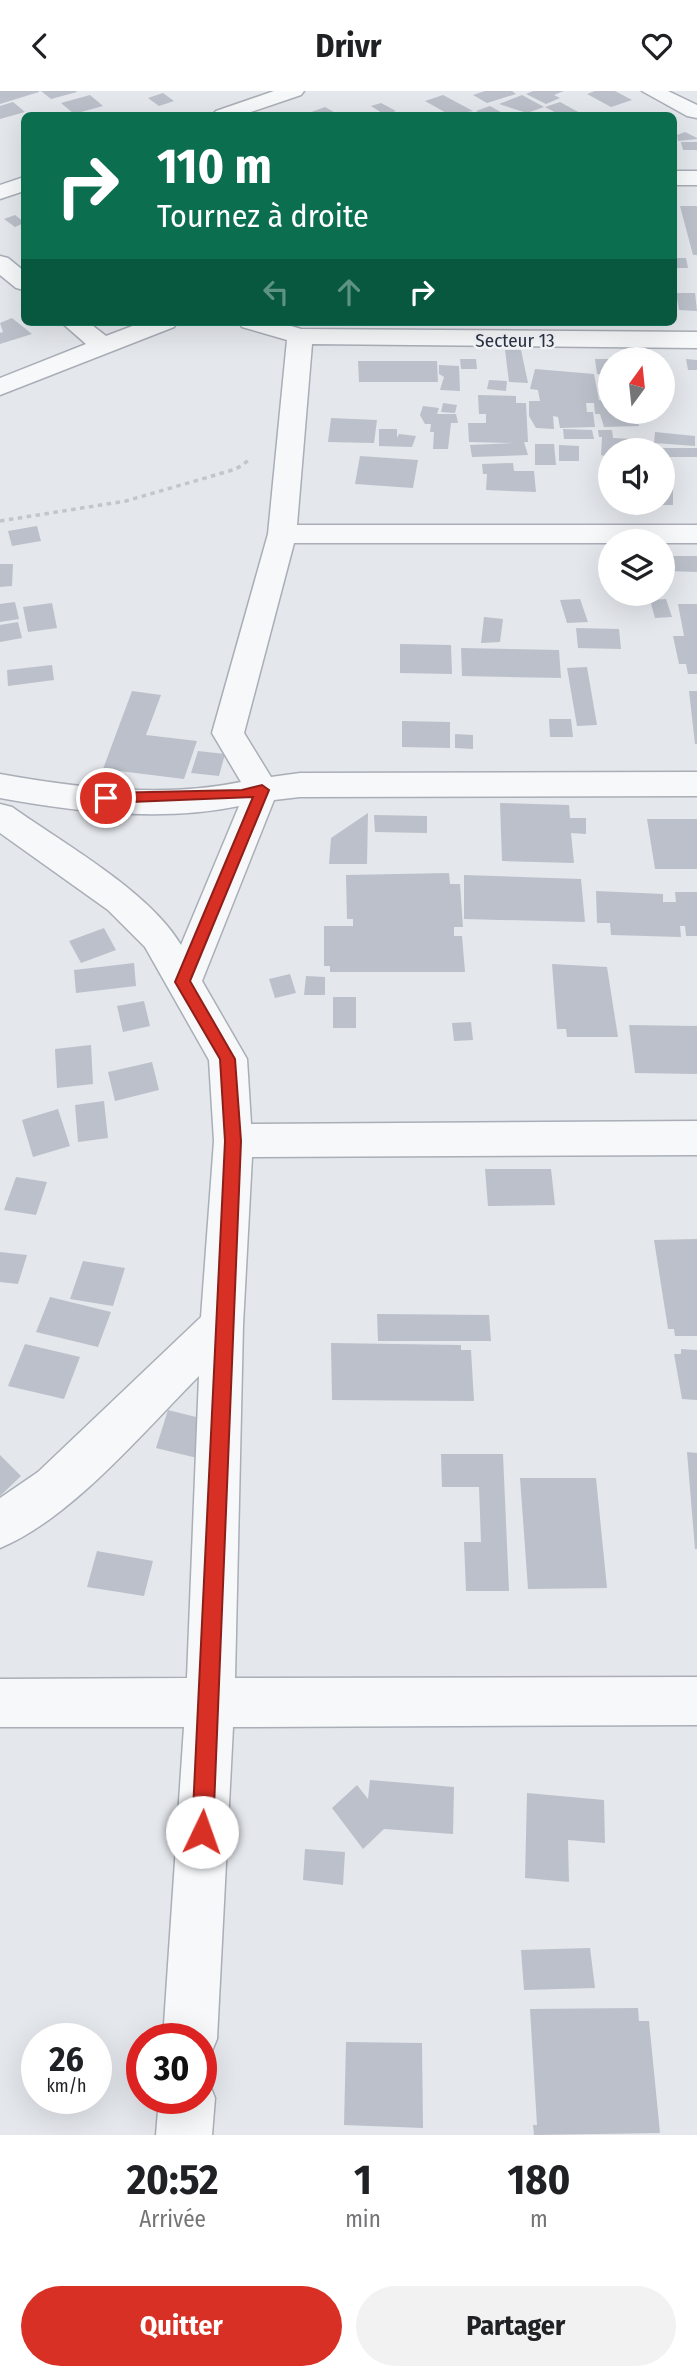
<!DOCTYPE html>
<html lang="fr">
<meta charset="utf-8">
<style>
:root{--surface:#fff;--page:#f2f2f2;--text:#202124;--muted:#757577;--accent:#d93025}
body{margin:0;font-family:"Fira Sans Condensed",sans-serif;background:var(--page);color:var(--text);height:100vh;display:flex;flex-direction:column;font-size:26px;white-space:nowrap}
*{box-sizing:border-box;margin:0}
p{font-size:23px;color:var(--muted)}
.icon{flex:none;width:38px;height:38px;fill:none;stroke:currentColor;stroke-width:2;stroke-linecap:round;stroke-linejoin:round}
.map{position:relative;height:2044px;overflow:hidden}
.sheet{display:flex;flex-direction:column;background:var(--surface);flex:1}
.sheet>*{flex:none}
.top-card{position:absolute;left:21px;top:21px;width:656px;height:214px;border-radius:10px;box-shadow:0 7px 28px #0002;background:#0b6e4f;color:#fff;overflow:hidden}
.needle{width:46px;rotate:15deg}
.tools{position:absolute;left:598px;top:256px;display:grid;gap:14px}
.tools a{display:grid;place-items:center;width:77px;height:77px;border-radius:50%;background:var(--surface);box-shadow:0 7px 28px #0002;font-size:35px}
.speed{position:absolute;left:21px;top:1932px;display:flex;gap:14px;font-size:35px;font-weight:700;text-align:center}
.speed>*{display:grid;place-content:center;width:91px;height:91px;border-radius:50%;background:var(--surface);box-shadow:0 7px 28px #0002;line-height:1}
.speed small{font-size:18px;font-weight:400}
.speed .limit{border:10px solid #d22;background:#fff;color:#111}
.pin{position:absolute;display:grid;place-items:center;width:60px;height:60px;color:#fff;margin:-30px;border:4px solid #fff;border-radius:50%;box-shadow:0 2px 7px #0007}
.me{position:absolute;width:77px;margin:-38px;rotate:3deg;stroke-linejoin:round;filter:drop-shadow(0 0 5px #0008)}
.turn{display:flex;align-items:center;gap:24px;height:147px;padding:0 21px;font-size:32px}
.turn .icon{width:91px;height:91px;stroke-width:2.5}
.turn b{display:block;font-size:49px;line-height:60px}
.lanes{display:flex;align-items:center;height:66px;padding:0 21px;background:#0003;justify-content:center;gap:35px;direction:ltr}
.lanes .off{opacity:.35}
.eta{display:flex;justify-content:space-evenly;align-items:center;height:119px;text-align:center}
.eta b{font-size:42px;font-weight:700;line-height:49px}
.primary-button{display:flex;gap:14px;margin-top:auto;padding:14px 21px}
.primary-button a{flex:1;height:80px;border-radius:42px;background:var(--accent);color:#fff;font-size:28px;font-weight:700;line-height:80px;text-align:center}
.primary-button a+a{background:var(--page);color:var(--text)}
header{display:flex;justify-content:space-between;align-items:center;height:91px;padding:0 21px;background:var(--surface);font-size:32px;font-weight:700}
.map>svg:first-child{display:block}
.building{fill:#bbc0ca}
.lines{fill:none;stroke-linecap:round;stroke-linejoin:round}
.minor-casing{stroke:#a9aeb7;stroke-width:3}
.path{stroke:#c2c5cb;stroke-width:3.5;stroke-dasharray:4.5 4.5;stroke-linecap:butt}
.minor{fill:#f7f8fa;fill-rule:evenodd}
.route{fill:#d93025;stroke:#8d1f18;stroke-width:2}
.labels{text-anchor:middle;stroke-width:5;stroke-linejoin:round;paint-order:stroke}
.far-street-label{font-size:19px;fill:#2b3445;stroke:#f4f6f9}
</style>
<header><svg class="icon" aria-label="back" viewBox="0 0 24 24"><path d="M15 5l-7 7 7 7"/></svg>Drivr<svg class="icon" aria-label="heart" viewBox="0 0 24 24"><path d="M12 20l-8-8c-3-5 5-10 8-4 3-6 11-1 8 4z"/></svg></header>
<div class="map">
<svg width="697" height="2044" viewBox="0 0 697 2044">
<rect width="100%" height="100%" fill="#e4e7ec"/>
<!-- building -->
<path class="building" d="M0,0H39V1L0,13Z
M41,0H76L77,1L51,8Z
M485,0H512L516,3L487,12L473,4Z
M533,0H564L554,4L560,7L546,13L526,3Z
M595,0H615L632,9L611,16L587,3Z
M163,2L174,10L159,15L148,7Z
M90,4L103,15L74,23L61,12Z
M443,4L473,20L450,24L425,10Z
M522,4L544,16L527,22L499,13Z
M13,11L25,21L0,28V15Z
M560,11L580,22L560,24L545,16Z
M381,12L396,20L385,24L371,15Z
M490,15L506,24H484L476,20Z
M325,16L339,24H303Z
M685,41L697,47V48L678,50L677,44Z
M681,51H697V59H683Z
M680,115H697V164H693Z
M15,124L24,131V132L15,136L4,128Z
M674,167H686L688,177H674Z
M676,202H695L697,220L679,219Z
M12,227L32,243L0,253V242L3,241L0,232Z
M505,259H521L528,292L509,291Z
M460,268H476L477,278H461Z
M595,268H611V284L597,283Z
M686,268L697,269V279H688Z
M358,270H437L438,291H359Z
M439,274L459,275L460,300L440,299L444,286L439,283Z
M535,278L594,283L599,309L608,310L611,320H634L639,335L604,336L600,323H595L594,312H586L587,321H593L595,336L560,337L558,326L553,325L554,338L536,337L529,325V310H540L538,299L530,298Z
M603,285H611V304H606Z
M489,289L507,290L506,300L487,298Z
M478,304L516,305V312H526L528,351H524L528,364L472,366L470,354L514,352L469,351L468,332H486V323H479Z
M443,312L457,314L455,322L441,321Z
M423,315L439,317L437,323H456L458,332H451L448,358H433L434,341H430L431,333H425L420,324Z
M331,327L377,329L374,352L328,351Z
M379,338H397V347L399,343L416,345L412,356L379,355Z
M563,338L592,339L594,348H564Z
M598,339H612L613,347L632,348L633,359H611V367L601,364L602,346H599Z
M655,341L695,345V355L654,352Z
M535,353H554L556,374H535Z
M559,354L579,355V370H559Z
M663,357H697V366H664L670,389H663Z
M360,365L418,369L413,397L355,393Z
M513,372L514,380H534L536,401L486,399L487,383H483L482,373Z
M663,398L673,399V414H663Z
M37,435L41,450L12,455L8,440Z
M666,465H697V481L668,480Z
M0,473H13L12,495L0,496Z
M580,508L588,531L567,532L560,509Z
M666,508L672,526L655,527L650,509Z
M15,511L19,528L0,531V513Z
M52,512L57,537L28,541L23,516Z
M678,513H697V583H688L686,573H679L673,545H684Z
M484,526L503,528L500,551L481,552Z
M18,531L22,547L0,551V534Z
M576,537L619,538L621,558L578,557Z
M400,553L451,554L452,583L400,582Z
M461,557L559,559L561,587L462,585Z
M52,574L54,589L8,595L7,579Z
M587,576L597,634L577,635L567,577Z
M132,600L161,604L146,644L197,650L184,688L103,678Z
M689,600H697V653H695Z
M549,628H571L573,646H550Z
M402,630L450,631V657L402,656Z
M455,643L473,644V658L455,657Z
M198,660L225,663L219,685L191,682Z
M500,712L569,714L570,727H586V743L571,742L574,772L502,770Z
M368,722L367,773H329L331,747Z
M374,724L427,725V742L375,741Z
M647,728H697V778H655Z
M449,782L450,793H460L463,836H454V845H462L465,881H330V875H324V835H353V828H347L346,784Z
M464,784L581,788L585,831L464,828Z
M596,800L663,803V811H676L675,801H697V845H686L685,835H680L681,846L611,844L610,832H597Z
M104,837L116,859L81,872L69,850Z
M134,872L136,895L76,902L74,879Z
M552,873L607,876L618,946H567L566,938H557Z
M290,883L296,902L275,907L269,888Z
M306,885L325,886V904H304Z
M333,906H356V937H333Z
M144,910L150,935L123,941L117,915Z
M471,931L473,949L454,950L452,932Z
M629,934L697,935V983L635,982Z
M91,954L93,993L57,997L55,958Z
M152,971L159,999L115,1010L108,981Z
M104,1010L108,1047L78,1051L75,1014Z
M58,1018L70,1055L33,1066L22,1029Z
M485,1078H551L555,1114L488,1115Z
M16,1086L47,1091L36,1124L4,1119Z
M697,1148V1245H675L674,1238H668L654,1149Z
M0,1161L27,1164L18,1193L0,1191Z
M83,1170L125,1177L113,1215L70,1208Z
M50,1206L111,1221L98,1256L36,1241Z
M377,1223L489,1224L491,1250H378Z
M331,1252L461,1254V1259H471L474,1310L332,1309Z
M25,1253L80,1266L64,1308L8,1295Z
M681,1258L697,1259V1309L682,1308L674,1263H681Z
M168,1319L208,1329L197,1367L156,1357Z
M687,1361L697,1362V1458H695Z
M441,1363H503L509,1500H466L464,1451H481L479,1396H442Z
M0,1364L21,1385L0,1405Z
M520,1387H596L607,1497L528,1498Z
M97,1460L153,1470L144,1505L87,1496Z
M370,1689L454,1696L453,1743L384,1738L363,1758L332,1717L357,1694L368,1708Z
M527,1702L604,1709L605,1752L568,1749L569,1791L525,1787Z
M305,1758L345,1761L343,1794L303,1789Z
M590,1857L595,1897L524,1899L521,1859Z
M638,1917L639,1930H649L660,2042L534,2044L533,2034H537L530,1918Z
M346,1951L422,1952L423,2037L344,2034Z"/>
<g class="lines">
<!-- minor casing -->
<g class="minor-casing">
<path id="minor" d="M274,0H304L301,4L242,24H212L216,20Z
M642,0H668L697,14V27L687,25Z
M674,80H697V94H674Z
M24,86V100L0,108V94Z
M0,165L8,167L24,180V199L16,197L0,184Z
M61,231H88L106,245L143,231H177L174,236L0,304V287L86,253Z
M239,231H278L301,238L697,241V257L312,253L297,434H697V452H294L244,642L271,686L300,682L697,681V705L300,706L274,709L202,890L247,968L251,1033L697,1030V1064L252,1066L243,1234L235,1587L697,1586V1634L233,1636L217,1948L209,1967L201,1971V1948H163L184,1636H0V1588L187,1587L199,1285C143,1341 72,1427 0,1457V1407L38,1381L201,1226L214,1050L209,969L145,856L108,819L0,742V713L12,716C64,753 149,800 181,854L239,715C162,731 76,721 0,707V683C77,697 163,707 241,691L212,642L268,443L287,249L242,236Z
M201,1985L207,1987L215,2007L212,2044H156L159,2007H201Z"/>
</g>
<!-- path -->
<path class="path" d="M0,430L126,410L236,378L249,369"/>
<!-- minor -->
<use href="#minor" class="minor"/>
</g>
<!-- route -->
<path class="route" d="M262,694L269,699L190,890L235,968L241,1050L213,1741L210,1748L202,1751L195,1748L192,1741L225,1050L220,968L175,891L253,706L106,712L99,707L106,702L242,699Z"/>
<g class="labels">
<!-- far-street labels -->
<g class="far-street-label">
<text x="515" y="256">Secteur 13</text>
</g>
</g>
</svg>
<div class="tools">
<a><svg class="needle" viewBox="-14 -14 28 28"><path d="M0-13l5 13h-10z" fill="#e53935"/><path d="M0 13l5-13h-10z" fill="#757577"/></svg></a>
<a><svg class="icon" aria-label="sound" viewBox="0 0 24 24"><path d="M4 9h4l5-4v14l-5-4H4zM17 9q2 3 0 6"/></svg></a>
<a><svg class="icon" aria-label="layers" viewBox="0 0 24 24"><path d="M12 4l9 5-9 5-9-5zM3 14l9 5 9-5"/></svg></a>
</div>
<div class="speed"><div>26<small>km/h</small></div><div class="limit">30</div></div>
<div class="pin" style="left:106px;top:707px;background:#d93025"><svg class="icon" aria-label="arrive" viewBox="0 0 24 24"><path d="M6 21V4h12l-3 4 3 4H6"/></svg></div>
<svg class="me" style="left:202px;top:1741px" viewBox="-20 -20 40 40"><circle r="19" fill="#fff"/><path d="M0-13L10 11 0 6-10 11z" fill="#d93025"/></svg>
<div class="top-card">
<div class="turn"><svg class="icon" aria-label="right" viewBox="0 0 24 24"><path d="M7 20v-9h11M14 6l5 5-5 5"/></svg><div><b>110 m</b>Tournez à droite</div></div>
<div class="lanes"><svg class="icon off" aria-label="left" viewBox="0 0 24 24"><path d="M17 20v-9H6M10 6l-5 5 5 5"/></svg><svg class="icon off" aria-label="ahead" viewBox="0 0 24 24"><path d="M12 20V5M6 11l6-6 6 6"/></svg><svg class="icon" aria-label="right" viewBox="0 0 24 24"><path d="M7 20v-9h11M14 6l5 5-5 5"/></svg></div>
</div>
</div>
<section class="sheet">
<div class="eta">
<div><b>20:52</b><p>Arrivée</p></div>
<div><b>1</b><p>min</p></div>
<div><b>180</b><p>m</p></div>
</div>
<div class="primary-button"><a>Quitter</a><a>Partager</a></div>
</section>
